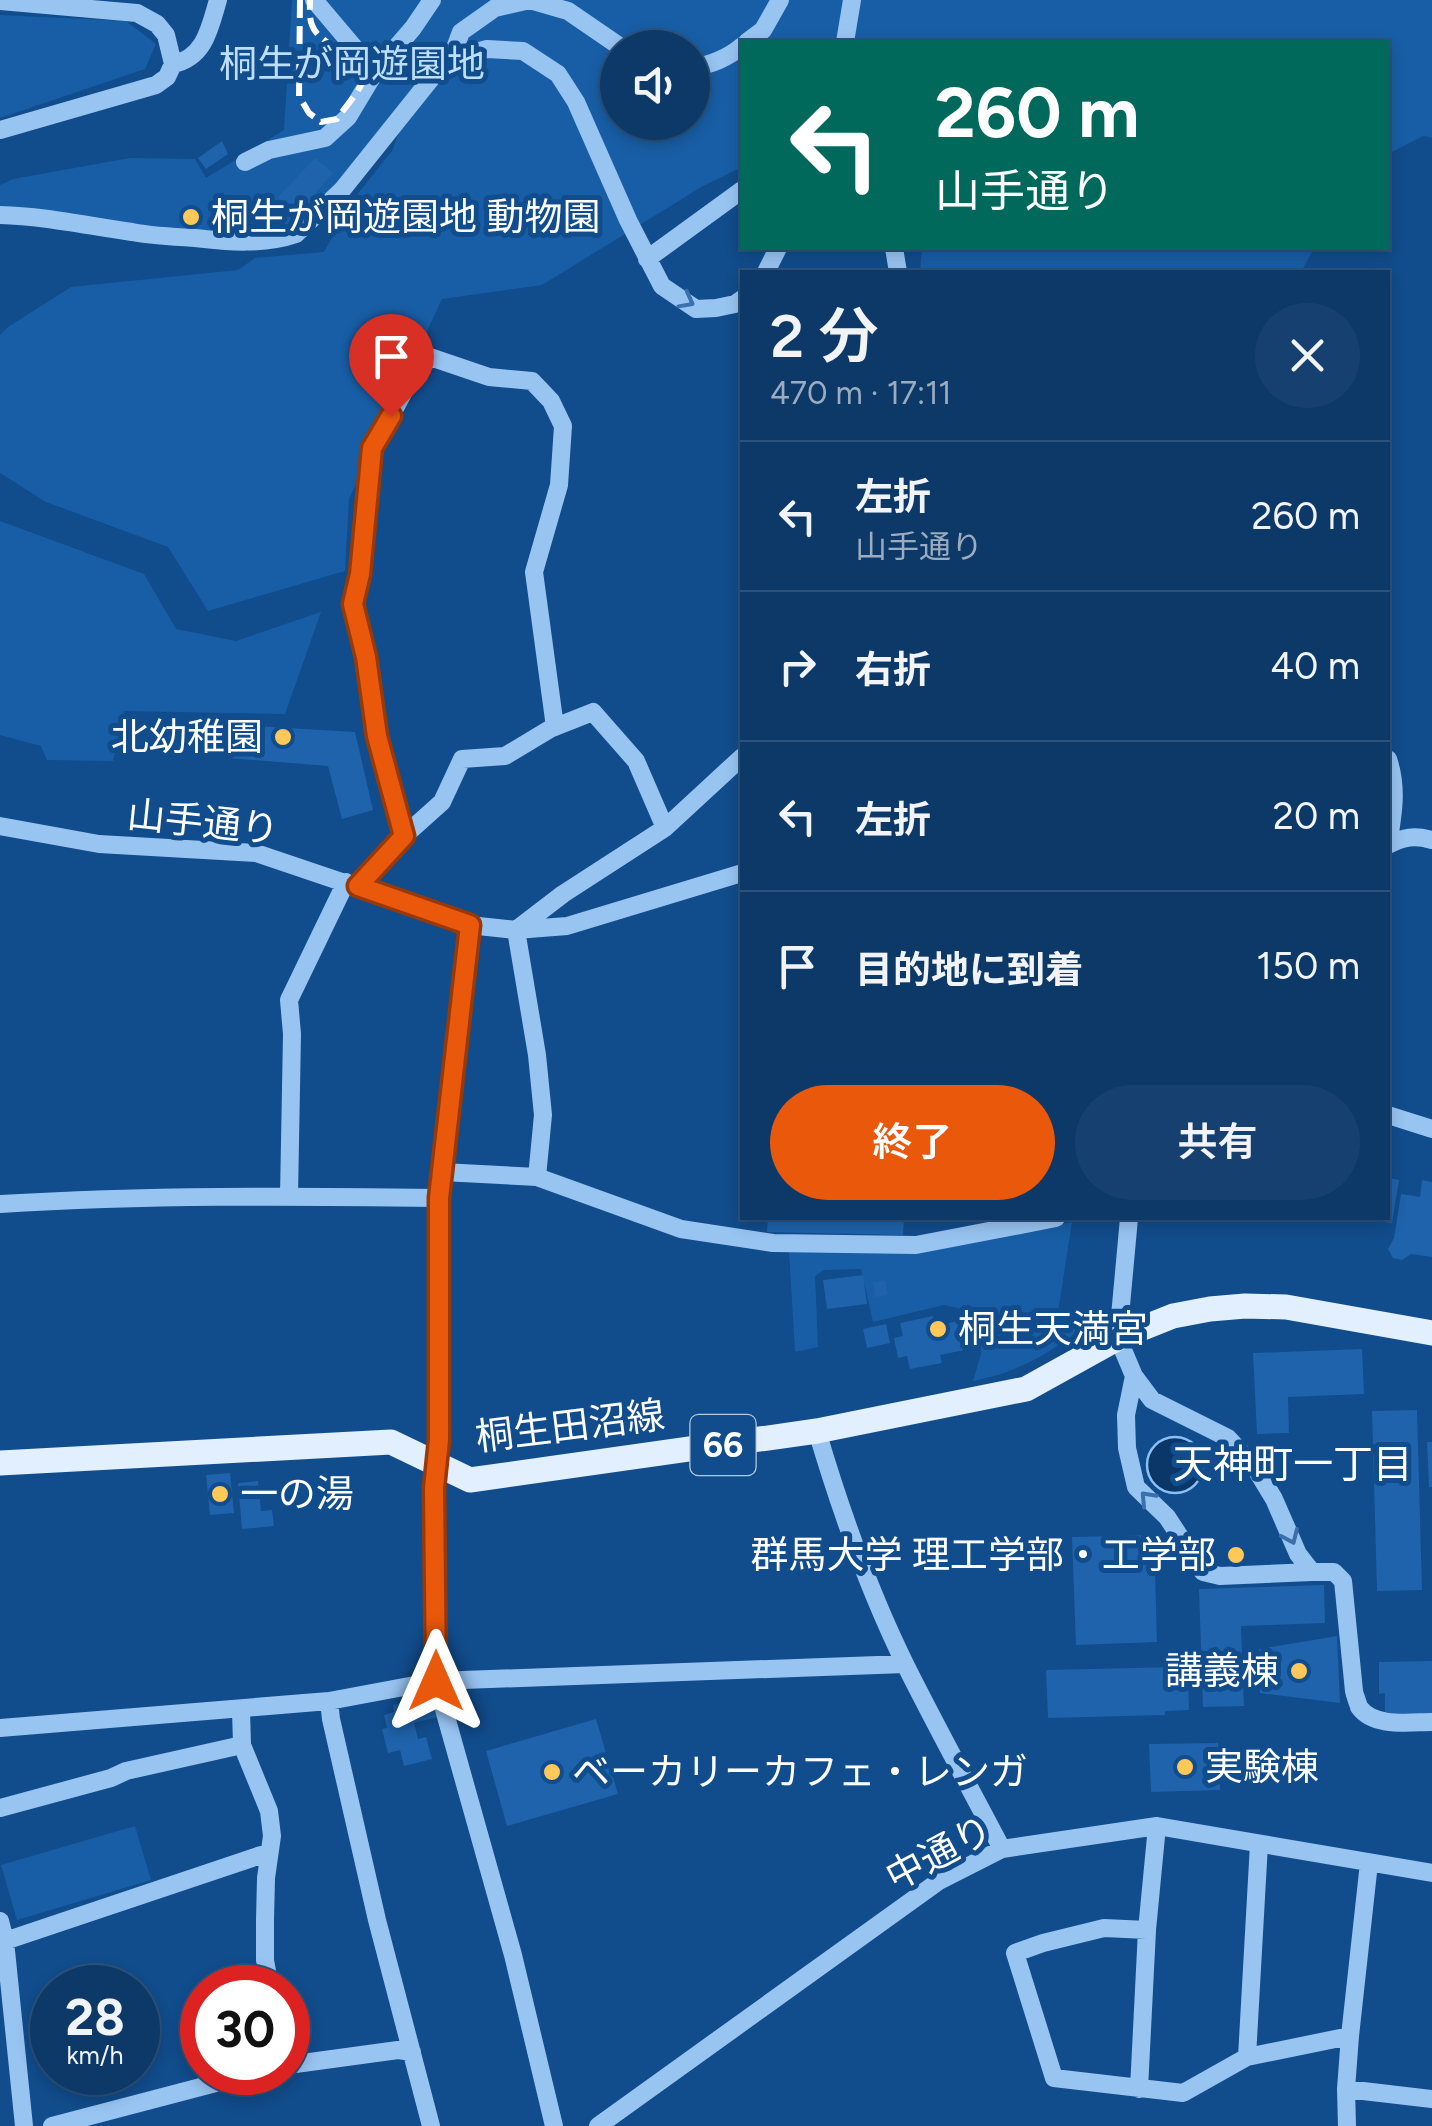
<!DOCTYPE html>
<html lang="ja">
<meta charset="utf-8">
<style>
:root{--surface:#0d3969;--page:#16406f;--text:#f1f3f6;--muted:#9aacc0;--line:#2d537d;--accent:#ea580c}
body{margin:0;font-family:Figtree,"Noto Sans JP",sans-serif;background:var(--page);color:var(--text);height:100vh;display:flex;flex-direction:column;font-size:38px;white-space:nowrap}
*{box-sizing:border-box;margin:0}
p{font-size:32px;color:var(--muted)}
.icon{flex:none;width:55px;height:55px;fill:none;stroke:currentColor;stroke-width:2;stroke-linecap:round;stroke-linejoin:round}
.map{position:relative;flex:1;overflow:hidden}
.panel{position:absolute;left:740px;top:270px;width:650px;height:950px;display:flex;flex-direction:column;background:var(--surface);border-radius:0px;box-shadow:0 5px 15px #0003,0 0 0 2px var(--line)}
.panel>*{flex:none}
.banner{position:absolute;left:740px;top:40px;width:650px;height:210px;border-radius:0px;box-shadow:0 5px 15px #0003,0 0 0 2px var(--line);background:#00695c;color:#fff;overflow:hidden}
.tools{position:absolute;left:600px;top:30px;display:grid;gap:20px}
.tools a{display:grid;place-items:center;width:110px;height:110px;border-radius:50%;background:var(--surface);box-shadow:0 5px 15px #0003,0 0 0 2px var(--line);font-size:50px}
.speed{position:absolute;left:30px;top:1965px;display:flex;gap:20px;font-size:50px;font-weight:700;text-align:center}
.speed>*{display:grid;place-content:center;width:130px;height:130px;border-radius:50%;background:var(--surface);box-shadow:0 5px 15px #0003,0 0 0 2px var(--line);line-height:1}
.speed small{font-size:25px;font-weight:400}
.speed .limit{border:15px solid #d22;background:#fff;color:#111}
.pin{position:absolute;display:grid;place-items:center;width:85px;height:85px;color:#fff;margin:-102px -42px;border-radius:50% 50% 50% 0;rotate:-45deg;box-shadow:0 0 10px #0007}
.pin .icon{rotate:45deg}
.me{position:absolute;width:110px;margin:-55px;rotate:0deg;stroke-linejoin:round;filter:drop-shadow(0 0 8px #0008)}
.turn{display:flex;align-items:center;gap:35px;height:210px;padding:0 30px;font-size:45px}
.turn .icon{width:130px;height:130px;stroke-width:2.5}
.turn b{display:block;font-size:70px;line-height:85px}
.round{display:grid;place-items:center;flex:none;width:105px;height:105px;border-radius:52px;background:var(--page)}
.summary{display:flex;align-items:center;justify-content:space-between;height:170px;padding:0 30px}
h1{font-size:60px;font-weight:600;line-height:75px}
.cta{display:flex;gap:20px;margin-top:auto;padding:20px 30px}
.cta a{flex:1;height:115px;border-radius:60px;background:var(--accent);color:#fff;font-size:40px;font-weight:600;line-height:115px;text-align:center}
.cta a+a{background:var(--page);color:var(--text)}
ul{padding:0;list-style:none}
li{display:flex;align-items:center;gap:30px;height:150px;padding:0 30px;border-top:2px solid var(--line)}
li div{flex:1}
li b{display:block;font-size:38px}
li em{font-style:normal}
.map>svg:first-child{display:block}
.green{fill:#185ea6;fill-rule:evenodd}
.water{fill:#0a3668;stroke:#89c0f5;stroke-width:2.5}
.building{fill:#1e63ab}
.lines{fill:none;stroke-linecap:round;stroke-linejoin:round}
.minor{stroke:#98c4f2;stroke-width:18}
.major{stroke:#e2efff;stroke-width:25}
.rail{stroke:#fff;stroke-width:6;stroke-dasharray:18 8;stroke-linecap:butt}
.oneway{stroke:#3a70ab}
.route-casing{stroke:#983908;stroke-width:25}
.route{stroke:#ea580c;stroke-width:18}
.poi-dot{fill:#ffc858;stroke:#114c8c;stroke-width:4}
.labels{text-anchor:middle;stroke-width:10;stroke-linejoin:round;paint-order:stroke}
.shield{fill:#114c8c;stroke:#b8c9dc;stroke-width:2.5}
.shield-label{font-size:35px;font-weight:bold;fill:#fff}
.park-label{font-size:38px;fill:#bedefd;stroke:#114c8c}
.poi-label{font-size:38px;fill:#fff;stroke:#114c8c;text-anchor:start}
.street-label{font-size:38px;fill:#fff;stroke:#114c8c}
.neighbourhood-label{font-size:40px;fill:#fff;stroke:#114c8c}
</style>
<div class="map">
<svg width="1432" height="2126" viewBox="0 0 1432 2126">
<rect width="100%" height="100%" fill="#114c8c"/>
<!-- green -->
<path class="green" d="M292,0H1432V138L1423,136L1388,154V42H742V167L703,186L542,285L442,299L349,499L345,571L208,611L168,547L46,502L0,473V335L8,327L71,287L238,270L255,258L324,252L337,229L335,222L392,151L417,85L350,170L293,229L287,231L220,236L0,207V185L13,179L130,158L195,159L206,178L284,130ZM618,48H692V122H618Z
M0,15L126,21L156,44L145,69L0,118Z
M922,248H1314L1301,272H920Z
M0,521L144,574L176,629L236,641L321,612L285,714L124,711L113,761L47,760L41,746L0,735Z
M1072,1222L1058,1312L1105,1311C1060,1345 1030,1370 973,1381L981,1354L980,1327L970,1311L944,1305L873,1322L861,1269L824,1270L815,1276L818,1347L795,1352L789,1250L918,1252Z
M135,1826L151,1880L17,1920L1,1865Z"/>
<!-- water -->
<path class="water" d="M1147 1465a28 28 0 1 1 56 0a28 28 0 1 1-56 0Z"/>
<!-- building -->
<path class="building" d="M222,141L228,154L206,169L198,158Z
M315,158L333,173L297,215L278,197Z
M223,724L355,732L373,810L342,819L328,766L228,758Z
M1388,1178L1399,1180L1392,1223L1370,1220V1218H1388Z
M1422,1180L1432,1182V1257L1411,1254L1402,1260L1393,1258L1388,1249L1394,1238L1401,1194L1420,1197Z
M768,1218H904L903,1235L767,1232Z
M863,1275L867,1304L827,1309L823,1280Z
M885,1280L888,1295L875,1297L873,1282Z
M933,1316L935,1326L967,1319L974,1348L940,1355L942,1363L910,1369L907,1356L898,1358L894,1338L903,1336L900,1323Z
M886,1324L890,1343L867,1348L863,1329Z
M1362,1349L1364,1394L1288,1397L1289,1433L1257,1434L1253,1353Z
M1417,1410L1422,1590L1377,1591L1372,1411Z
M1427,1442H1432V1487H1429Z
M230,1473L234,1513L210,1515L206,1475Z
M258,1481L261,1511L272,1510L274,1526L242,1529L238,1483Z
M1154,1535L1157,1642L1076,1645L1072,1537Z
M1324,1585L1325,1623L1241,1626L1244,1706L1203,1707L1199,1589Z
M1337,1636L1340,1703L1260,1693L1259,1649Z
M1432,1661V1717H1385V1693L1379,1694V1662Z
M1176,1667L1177,1681H1188L1189,1710L1165,1711V1715L1048,1718L1046,1670Z
M432,1694L438,1717L414,1723L418,1739L426,1737L432,1759L404,1766L400,1750L388,1753L382,1729L387,1728L384,1715L394,1712L393,1705Z
M596,1719L618,1794L507,1826L486,1751Z
M1218,1743L1220,1790L1151,1792L1149,1744Z"/>
<g class="lines">
<!-- minor -->
<path class="minor" d="M314,0L375,72
M0,1L137,13L157,24L166,35L173,64L167,77L156,85L0,130
M747,42L763,30L780,0
M845,42L852,0
M451,59L461,32L495,8L530,0L568,11L622,48
M173,64C205,58 210,27 218,0
M692,67C710,66 729,57 742,46
M245,162L269,150L325,138L348,117L375,72L413,28L432,0
M0,215C45,216 88,226 132,232C153,236 174,237 195,238C228,242 264,245 296,234L342,190L438,70L451,59L487,49L523,51L558,74L576,102L628,220L662,286L696,309L716,308L735,304L742,299
M894,248L898,272
M647,259L742,190
M766,272L778,248
M1388,759C1398,788 1393,815 1388,845
M0,826L99,844L256,853L469,925L516,930L567,926L742,873
M404,836L377,736L366,657L353,603L360,574L373,449L409,382L430,357L489,377L532,381L551,401L563,426L559,485L534,572L555,727
M1388,845C1404,837 1414,835 1432,840
M358,886L404,836L442,802L462,759L505,756L550,729L593,712L636,761L665,828
M469,925L439,1198V1441L434,1488L436,1681L513,1955L554,2126
M1388,1115L1432,1129
M442,1172L537,1177L681,1229L773,1243L916,1245L1056,1218
M537,1177L543,1115L537,1055L516,930L563,894L665,828L742,757
M289,1196L292,1034L289,1000L346,882
M0,1204C146,1195 292,1196 439,1198
M1129,1218L1118,1338L1134,1376L1152,1400L1228,1438L1254,1466L1274,1499L1298,1554L1312,1572H1334L1343,1581L1354,1691C1354,1693 1359,1706 1359,1707C1374,1728 1410,1722 1432,1722
M1134,1376L1126,1415L1127,1448L1136,1487L1167,1517L1203,1572L1220,1576L1312,1572
M817,1431C841,1512 869,1591 906,1666C937,1728 970,1788 1002,1849
M329,1701L331,1719L377,1920L431,2126
M241,1710L242,1745L269,1811L272,1836L266,1878L265,1920V1960L270,1988
M0,1728L329,1701L436,1681L905,1664
M0,1808L111,1778L126,1771L242,1745
M0,1921L5,1941L24,2126
M1147,1930L1104,1928L1043,1943L1015,1953L1054,2078L1183,2093L1247,2057L1350,2036L1369,1863
M5,1941L261,1855L269,1856
M1247,2057L1259,1844
M288,2065L398,2050L412,2052
M1139,2089L1147,1930L1157,1826
M1346,2089L1432,2099
M52,2126L258,2072
M598,2126L939,1881L1002,1849L1157,1826L1432,1873
M1347,2126L1346,2089L1350,2036"/>
<!-- major -->
<path class="major" d="M0,1463L391,1442L470,1480L817,1431L1026,1389L1118,1338L1173,1316L1210,1309L1245,1306L1286,1307L1432,1333"/>
<!-- rail -->
<path class="rail" d="M300,0L299,96L309,113L321,122L337,119C344,108 356,96 361,85C370,58 319,47 312,25C309,18 310,7 310,0"/>
</g>
<!-- one-way arrows -->
<defs><path id="oneway-chevron" d="M-2-3.5L2.5 0L-2 3.5" fill="none" stroke-width="1.6" stroke-linecap="round" stroke-linejoin="round" transform="scale(2.5)"/></defs>
<g class="oneway">
<use href="#oneway-chevron" transform="translate(687 301) rotate(28)"/>
<use href="#oneway-chevron" transform="translate(1147 1498) rotate(-133)"/>
<use href="#oneway-chevron" transform="translate(1291 1537) rotate(66)"/>
</g>
<g class="lines">
<!-- route casing -->
<g class="route-casing">
<path id="route" d="M391,416L372,448L360,574L353,604L366,657L377,736L404,836L358,886L470,925L439,1198V1440L434,1488L436,1681"/>
</g>
<!-- route -->
<use href="#route" class="route"/>
</g>
<!-- markers -->
<g class="poi-dot">
<circle cx="191" cy="217" r="10"/>
<circle cx="283" cy="737" r="10"/>
<circle cx="938" cy="1329" r="10"/>
<circle cx="220" cy="1494" r="10"/>
<circle cx="1236" cy="1555" r="10"/>
<circle cx="1299" cy="1671" r="10"/>
<circle cx="1185" cy="1767" r="10"/>
<circle cx="552" cy="1772" r="10"/>
</g>
<g class="labels">
<!-- shield labels -->
<rect class="shield" x="690.5" y="1415" width="65" height="60" rx="8"/>
<g class="shield-label">
<text x="723" y="1457">66</text>
</g>
<!-- park labels -->
<g class="park-label">
<text x="352" y="77">桐生が岡遊園地</text>
</g>
<!-- poi labels -->
<g class="poi-label">
<text x="211" y="230">桐生が岡遊園地 動物園</text>
<text x="263" y="750" text-anchor="end">北幼稚園</text>
<text x="958" y="1342">桐生天満宮</text>
<text x="240" y="1507">一の湯</text>
<text x="1216" y="1568" text-anchor="end">群馬大学 理工学部・工学部</text>
<text x="1279" y="1684" text-anchor="end">講義棟</text>
<text x="1205" y="1780">実験棟</text>
<text x="572" y="1785">ベーカリーカフェ・レンガ</text>
</g>
<!-- street labels -->
<g class="street-label">
<text transform="translate(203 822) rotate(6)" y="13">山手通り</text>
<text transform="translate(570 1426) rotate(-7)" y="13">桐生田沼線</text>
<text transform="translate(939 1853) rotate(-28)" y="13">中通り</text>
</g>
<!-- neighbourhood labels -->
<g class="neighbourhood-label">
<text x="1293" y="1478">天神町一丁目</text>
</g>
</g>
</svg>
<div class="tools">
<a><svg class="icon" aria-label="sound" viewBox="0 0 24 24"><path d="M4 9h4l5-4v14l-5-4H4zM17 9q2 3 0 6"/></svg></a>
</div>
<div class="speed"><div>28<small>km/h</small></div><div class="limit">30</div></div>
<div class="pin" style="left:391px;top:416px;background:#d93025"><svg class="icon" aria-label="arrive" viewBox="0 0 24 24"><path d="M6 21V4h12l-3 4 3 4H6"/></svg></div>
<svg class="me" style="left:436px;top:1681px" viewBox="-20 -20 40 40"><path d="M0-17L14 15 0 8-14 15z" fill="#ea580c" stroke="#fff" stroke-width="4"/></svg>
<div class="banner">
<div class="turn"><svg class="icon" aria-label="left" viewBox="0 0 24 24"><path d="M17 20v-9H6M10 6l-5 5 5 5"/></svg><div><b>260 m</b>山手通り</div></div>
</div>
<section class="panel">
<div class="summary"><div><h1>2 分</h1><p>470 m · 17:11</p></div><a class="round"><svg class="icon" aria-label="close" viewBox="0 0 24 24"><path d="M6 6l12 12M18 6L6 18"/></svg></a></div>
<ul>
<li><svg class="icon" aria-label="left" viewBox="0 0 24 24"><path d="M17 20v-9H6M10 6l-5 5 5 5"/></svg><div><b>左折</b><p>山手通り</p></div><em>260 m</em></li>
<li><svg class="icon" aria-label="right" viewBox="0 0 24 24"><path d="M7 20v-9h11M14 6l5 5-5 5"/></svg><div><b>右折</b></div><em>40 m</em></li>
<li><svg class="icon" aria-label="left" viewBox="0 0 24 24"><path d="M17 20v-9H6M10 6l-5 5 5 5"/></svg><div><b>左折</b></div><em>20 m</em></li>
<li><svg class="icon" aria-label="arrive" viewBox="0 0 24 24"><path d="M6 21V4h12l-3 4 3 4H6"/></svg><div><b>目的地に到着</b></div><em>150 m</em></li>
</ul>
<div class="cta"><a>終了</a><a>共有</a></div>
</section>
</div>
